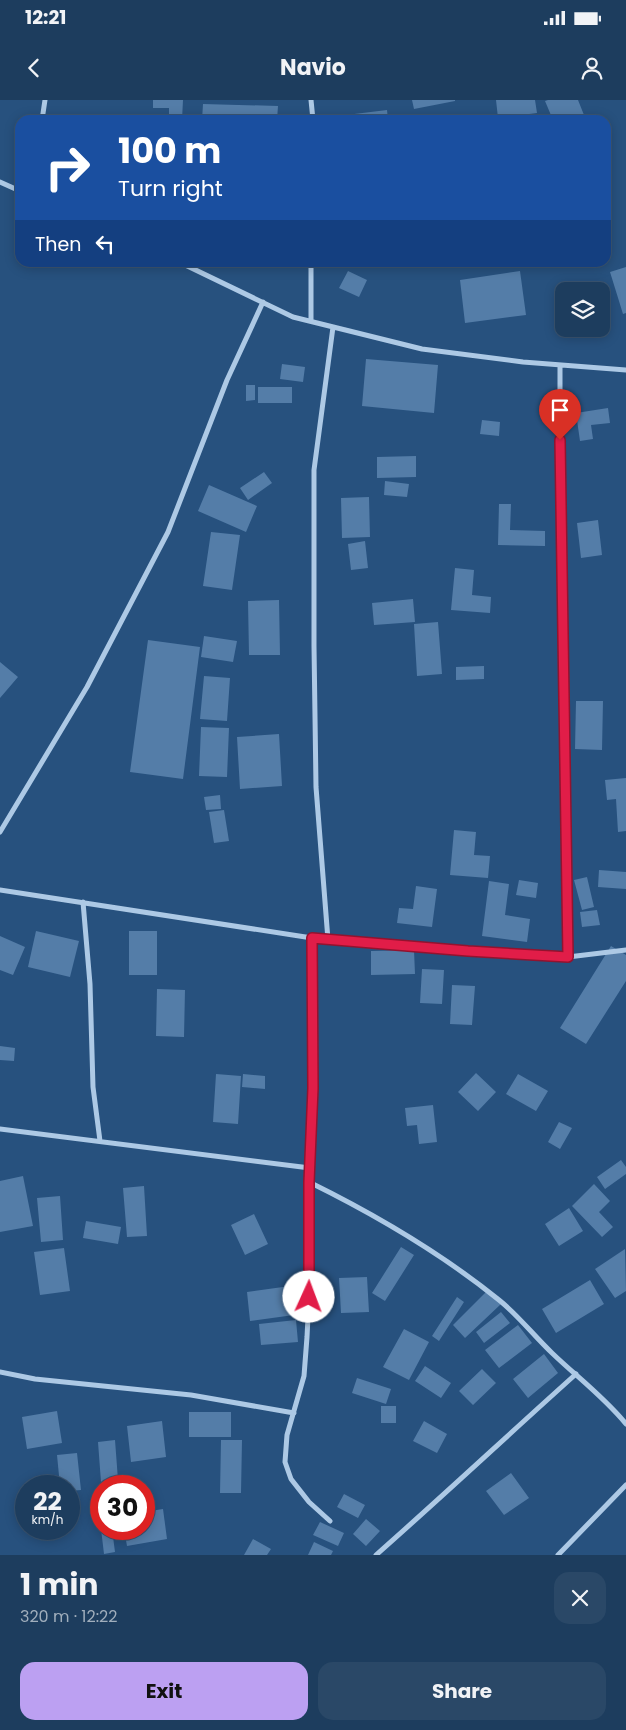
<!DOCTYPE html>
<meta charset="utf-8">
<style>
:root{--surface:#1d3d5e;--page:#2a4867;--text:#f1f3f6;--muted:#a0aebc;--line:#3b5673;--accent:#bca0f2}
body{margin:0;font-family:Poppins,sans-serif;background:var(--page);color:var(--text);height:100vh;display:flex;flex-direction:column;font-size:19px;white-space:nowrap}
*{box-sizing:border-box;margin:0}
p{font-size:16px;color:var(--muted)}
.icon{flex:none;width:28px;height:28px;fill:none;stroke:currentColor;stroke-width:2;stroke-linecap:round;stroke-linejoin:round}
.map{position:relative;height:1455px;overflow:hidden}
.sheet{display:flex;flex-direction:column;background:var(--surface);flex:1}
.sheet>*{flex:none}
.top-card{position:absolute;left:15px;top:15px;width:596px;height:152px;border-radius:15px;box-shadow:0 2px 12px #0003,0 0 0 1px var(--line);background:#1a4fa0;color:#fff;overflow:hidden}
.buttons{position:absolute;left:555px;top:182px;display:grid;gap:10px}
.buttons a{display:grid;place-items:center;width:55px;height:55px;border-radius:10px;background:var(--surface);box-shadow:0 2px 12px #0003,0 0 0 1px var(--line);font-size:25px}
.speed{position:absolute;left:15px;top:1375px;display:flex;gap:10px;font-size:25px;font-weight:700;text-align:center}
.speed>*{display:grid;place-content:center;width:65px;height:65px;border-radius:50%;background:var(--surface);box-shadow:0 2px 12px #0003,0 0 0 1px var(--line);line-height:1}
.speed small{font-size:12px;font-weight:400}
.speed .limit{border:8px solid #d22;background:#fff;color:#111}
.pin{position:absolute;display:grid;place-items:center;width:42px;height:42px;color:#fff;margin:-51px -21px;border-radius:50% 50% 50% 0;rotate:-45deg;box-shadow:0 0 5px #0007}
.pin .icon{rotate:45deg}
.me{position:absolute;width:55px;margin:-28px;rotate:2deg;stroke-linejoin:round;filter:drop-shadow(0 0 4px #0008)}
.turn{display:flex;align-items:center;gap:18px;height:105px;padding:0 20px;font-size:22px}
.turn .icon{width:65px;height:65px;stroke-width:2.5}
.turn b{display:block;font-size:35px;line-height:42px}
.then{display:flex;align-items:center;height:48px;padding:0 20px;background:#0003;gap:10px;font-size:19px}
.round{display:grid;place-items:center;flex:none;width:52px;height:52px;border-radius:15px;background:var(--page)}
.headline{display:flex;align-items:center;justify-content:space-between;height:85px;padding:0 20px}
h1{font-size:30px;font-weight:700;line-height:38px}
.cta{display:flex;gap:10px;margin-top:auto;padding:10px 20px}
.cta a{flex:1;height:58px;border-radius:15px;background:var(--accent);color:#111;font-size:20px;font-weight:700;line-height:58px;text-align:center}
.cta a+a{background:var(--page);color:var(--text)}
.status{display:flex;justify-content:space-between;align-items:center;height:35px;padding:0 25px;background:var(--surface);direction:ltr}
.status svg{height:14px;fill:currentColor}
header{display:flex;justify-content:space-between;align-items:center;height:65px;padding:0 20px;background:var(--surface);font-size:22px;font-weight:700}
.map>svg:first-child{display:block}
.building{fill:#547da8}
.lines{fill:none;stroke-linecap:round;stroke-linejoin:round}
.minor{stroke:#adc9e5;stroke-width:5}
.route-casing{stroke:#92132f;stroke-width:12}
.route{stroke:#e11d48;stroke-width:9}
</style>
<div class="status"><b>12:21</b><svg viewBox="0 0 49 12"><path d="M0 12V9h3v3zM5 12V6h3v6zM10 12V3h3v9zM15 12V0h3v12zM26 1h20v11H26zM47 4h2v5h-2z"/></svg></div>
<header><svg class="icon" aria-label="back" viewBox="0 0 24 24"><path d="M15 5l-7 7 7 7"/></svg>Navio<svg class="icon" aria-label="person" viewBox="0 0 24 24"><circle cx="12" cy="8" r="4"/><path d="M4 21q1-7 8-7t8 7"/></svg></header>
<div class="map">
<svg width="626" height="1455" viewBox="0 0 626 1455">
<rect width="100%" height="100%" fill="#27517e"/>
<!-- building -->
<path class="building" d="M153,0H183L182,20H169V8H153Z
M412,0H455V1L414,9Z
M496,0H535L537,13L498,18Z
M548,0H578L584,15L573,20H553L545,1Z
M203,4L278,6L277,20H202Z
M387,10L388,20H338V16Z
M626,167V213L623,214L610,172Z
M348,171L367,180L359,197L339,188Z
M520,171L526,215L465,223L460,180Z
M366,259L438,265L434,313L362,306Z
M282,264L305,267L303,282L280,279Z
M246,285H255V300L246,301Z
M258,287H292V303H258Z
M608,308L610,323L591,325L593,339L580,341L576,313Z
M482,320L500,322L499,336L480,334Z
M416,356V377L377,378V357Z
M264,372L272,383L248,400L240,388Z
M385,381L409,384L407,397L384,395Z
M209,385L257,406L246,432L198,411Z
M369,397L370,437L342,438L341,398Z
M499,404H511L510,430L545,431V446L498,445Z
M598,420L602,455L581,458L577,423Z
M211,432L240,435L232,490L203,486Z
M365,441L368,468L351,470L348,444Z
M455,468L474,470L472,495L491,497L490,513L451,510Z
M413,499L415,522L374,525L372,503Z
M279,500L280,555H249L248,501Z
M438,522L442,574L417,576L414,524Z
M204,536L237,541L233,562L201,557Z
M148,540L200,547L183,679L130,672Z
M0,562L18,577L0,598Z
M484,566V579L456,580V567Z
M204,576L230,578L227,621L200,619Z
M576,601H603L602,650L575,649Z
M201,627L229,628L227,677L199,676Z
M279,634L282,686L240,689L237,637Z
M626,678V731L618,732L616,699L607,700L605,680Z
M220,695L221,709L206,710L204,697Z
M224,710L229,741L214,743L209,712Z
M454,730L476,732L474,755L490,756L488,778L450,775Z
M599,770L626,772V789L598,787Z
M587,777L594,807L582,810L574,780Z
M519,780L538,783L536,798L516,795Z
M489,781L509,784L505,815L530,819L527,842L482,836Z
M416,786L437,789L432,827L397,823L399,808L413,809Z
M597,810L600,825L582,827L580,812Z
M36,831L79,841L70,877L28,867Z
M129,831H157V875H129Z
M0,836L25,847L13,875L0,870Z
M611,846L626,855V881L586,944L560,928Z
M414,850L415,874L371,875V851Z
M422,869L444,870L442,904L420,903Z
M452,885L475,886L472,925L450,924Z
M157,889L185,890L184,937L156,936Z
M0,946L15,948L14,961L0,960Z
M476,973L496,992L478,1011L458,992Z
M216,974L241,976L238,1024L213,1022Z
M243,974L265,976V989L242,987Z
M518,974L548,991L536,1011L506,994Z
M433,1005L437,1042L419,1044L417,1025L407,1026L405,1008Z
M559,1022L572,1028L560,1049L548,1042Z
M621,1060L626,1067V1074L605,1089L597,1077Z
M23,1076L33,1126L0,1132V1081Z
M594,1084L610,1101L599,1112L613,1127L602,1137L572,1106Z
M144,1086L147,1136L127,1137L123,1088Z
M60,1096L63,1140L41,1142L37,1098Z
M569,1108L583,1131L559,1146L545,1124Z
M254,1114L268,1144L245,1155L231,1125Z
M86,1121L121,1127L118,1144L83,1138Z
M401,1147L414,1155L385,1201L372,1193Z
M64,1148L70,1191L40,1195L34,1152Z
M625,1149L626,1191L615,1198L595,1169Z
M367,1177L369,1212L341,1213L339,1178Z
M590,1180L604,1204L556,1233L542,1209Z
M290,1186L294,1215L250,1221L247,1192Z
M488,1190L501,1204L465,1238L453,1225Z
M457,1197L464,1202L439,1241L432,1236Z
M501,1212L510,1223L484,1243L476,1232Z
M296,1220L298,1242L261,1245L259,1224Z
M518,1225L532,1243L499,1268L485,1250Z
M404,1229L429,1242L409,1280L383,1267Z
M544,1254L558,1273L528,1298L513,1279Z
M425,1266L451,1283L441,1298L415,1281Z
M482,1269L496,1283L473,1305L459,1291Z
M357,1278L391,1289L386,1304L352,1293Z
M381,1306H396V1323H381Z
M57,1311L62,1343L27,1349L22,1317Z
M189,1312H231V1337H189Z
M162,1321L166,1357L131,1362L127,1326Z
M424,1321L447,1334L437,1353L413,1341Z
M115,1340L118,1380L101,1382L98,1342Z
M221,1340H242L241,1393H220Z
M77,1353L81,1390L69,1391V1386H60L57,1355Z
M511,1373L529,1398L504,1415L486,1391Z
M344,1394L365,1405L358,1418L337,1407Z
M163,1409L167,1439L127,1446L124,1429H144V1412Z
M98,1410H101V1423H100Z
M366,1419L380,1431L366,1446L353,1434Z
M320,1422L344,1433L338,1446L313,1435Z
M101,1429H112L115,1452L104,1454Z
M253,1439L271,1449L267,1455H244Z
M314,1442L333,1451L331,1455H308Z"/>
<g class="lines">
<!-- minor -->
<path class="minor" d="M311,0L313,20
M42,20L45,0
M0,82L20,91
M179,162L293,217L422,249L523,262L626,270
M311,162V221
M560,266V396L564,543L568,857
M0,732L87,587L168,432L227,280L263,202
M0,790L312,838L468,851L568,857L626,850
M83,802L90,884L93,987L100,1041
M312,838L313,988L309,1082L310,1177L307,1237L304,1276L287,1335L285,1362L291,1379L309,1402L330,1421
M328,840L316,687L314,546V370L333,227
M0,1029L310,1068
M309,1082C376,1115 441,1153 499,1200C518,1215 534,1236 552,1253C577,1277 604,1297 626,1324
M0,1272L35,1279L191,1295L294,1313
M376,1455C444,1395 509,1334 576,1274
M558,1455L626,1385"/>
</g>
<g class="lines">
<!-- route casing -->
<g class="route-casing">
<path id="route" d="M309,1197V1082L313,988L312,838L468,851L568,857L560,340"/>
</g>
<!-- route -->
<use href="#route" class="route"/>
</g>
</svg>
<div class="buttons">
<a><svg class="icon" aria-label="layers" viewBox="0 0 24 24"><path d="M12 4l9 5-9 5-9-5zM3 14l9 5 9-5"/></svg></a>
</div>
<div class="speed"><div>22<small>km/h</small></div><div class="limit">30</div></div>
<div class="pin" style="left:560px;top:340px;background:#d93025"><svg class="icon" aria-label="arrive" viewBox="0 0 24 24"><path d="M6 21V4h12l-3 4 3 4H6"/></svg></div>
<svg class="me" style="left:309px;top:1197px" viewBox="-20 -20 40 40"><circle r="19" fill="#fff"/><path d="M0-13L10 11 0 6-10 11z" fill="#e11d48"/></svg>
<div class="top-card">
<div class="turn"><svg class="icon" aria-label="right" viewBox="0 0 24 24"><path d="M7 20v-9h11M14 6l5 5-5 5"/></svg><div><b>100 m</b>Turn right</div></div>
<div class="then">Then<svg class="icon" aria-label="left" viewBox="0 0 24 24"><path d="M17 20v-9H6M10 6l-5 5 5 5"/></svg></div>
</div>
</div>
<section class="sheet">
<div class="headline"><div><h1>1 min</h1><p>320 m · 12:22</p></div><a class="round"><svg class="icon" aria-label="close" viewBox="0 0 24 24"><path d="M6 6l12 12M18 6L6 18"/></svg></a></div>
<div class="cta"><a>Exit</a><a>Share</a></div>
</section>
